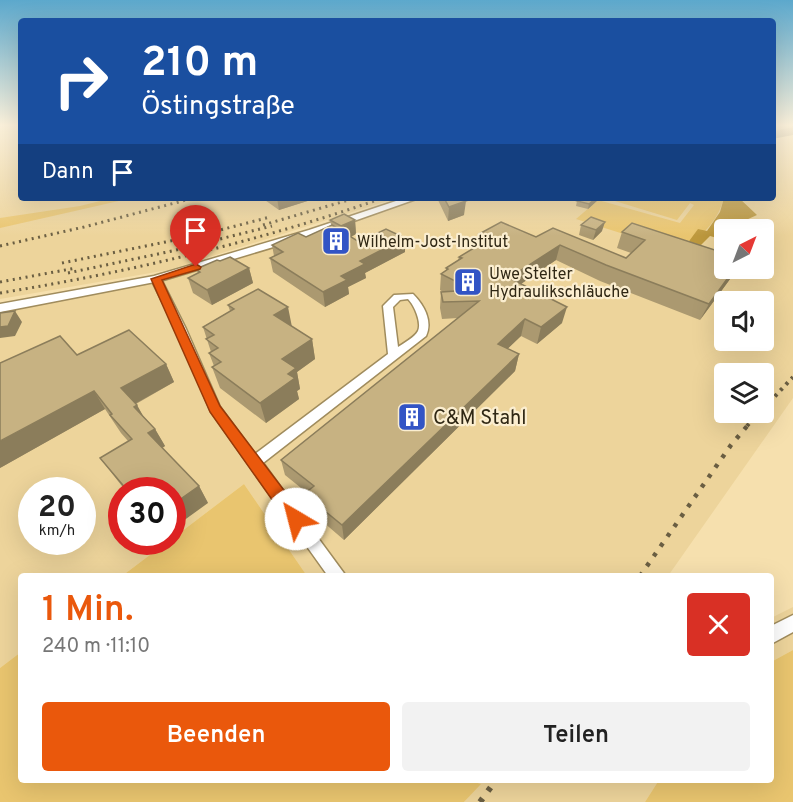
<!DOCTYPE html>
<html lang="de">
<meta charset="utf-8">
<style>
:root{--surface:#fff;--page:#f2f2f2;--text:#222;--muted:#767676;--accent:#ea580c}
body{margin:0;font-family:Overpass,sans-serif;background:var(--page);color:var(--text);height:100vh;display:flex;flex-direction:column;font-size:22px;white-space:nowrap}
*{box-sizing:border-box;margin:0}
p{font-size:20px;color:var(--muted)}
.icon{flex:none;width:33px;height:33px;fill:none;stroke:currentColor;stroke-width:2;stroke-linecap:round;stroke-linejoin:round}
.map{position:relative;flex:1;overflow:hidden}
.details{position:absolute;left:18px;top:573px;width:756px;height:210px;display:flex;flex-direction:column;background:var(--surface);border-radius:6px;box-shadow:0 6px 24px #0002}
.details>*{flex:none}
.hud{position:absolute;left:18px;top:18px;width:758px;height:183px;border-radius:6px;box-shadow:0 6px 24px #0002;background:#1a4fa0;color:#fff;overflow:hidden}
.needle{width:39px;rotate:42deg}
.tools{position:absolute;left:714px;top:219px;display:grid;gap:12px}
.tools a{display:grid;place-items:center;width:60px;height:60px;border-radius:6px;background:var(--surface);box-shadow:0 6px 24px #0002;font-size:30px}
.speed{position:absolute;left:18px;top:477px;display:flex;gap:12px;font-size:30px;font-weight:700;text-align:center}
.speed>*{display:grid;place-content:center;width:78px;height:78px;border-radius:50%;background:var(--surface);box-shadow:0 6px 24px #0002;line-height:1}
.speed small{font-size:15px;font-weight:400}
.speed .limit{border:9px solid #d22;background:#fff;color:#111}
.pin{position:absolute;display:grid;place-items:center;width:51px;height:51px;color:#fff;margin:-62px -26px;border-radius:50% 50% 50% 0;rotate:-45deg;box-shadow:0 0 6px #0007}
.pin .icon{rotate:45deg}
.me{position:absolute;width:66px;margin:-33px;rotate:323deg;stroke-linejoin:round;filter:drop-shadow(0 0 4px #0008)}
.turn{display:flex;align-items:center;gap:21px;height:126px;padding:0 24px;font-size:27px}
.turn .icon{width:78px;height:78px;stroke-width:2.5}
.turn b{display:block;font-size:42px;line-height:51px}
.then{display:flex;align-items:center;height:57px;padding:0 24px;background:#0003;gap:12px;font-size:22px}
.round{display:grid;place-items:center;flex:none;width:63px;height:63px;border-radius:6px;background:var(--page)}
.head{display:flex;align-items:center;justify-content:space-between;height:102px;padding:0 24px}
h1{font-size:36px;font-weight:600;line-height:45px;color:var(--accent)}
.button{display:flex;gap:12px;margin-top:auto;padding:12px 24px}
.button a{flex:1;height:69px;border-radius:6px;background:var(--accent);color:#fff;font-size:24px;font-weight:600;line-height:69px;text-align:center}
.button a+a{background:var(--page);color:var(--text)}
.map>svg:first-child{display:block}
.built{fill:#edd49b;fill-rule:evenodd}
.green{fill:#e9c56f}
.forest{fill:#be993d}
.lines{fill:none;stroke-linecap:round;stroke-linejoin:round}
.minor-casing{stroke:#a08c5d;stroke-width:3}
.tertiary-casing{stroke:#a08c5d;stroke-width:3}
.minor{fill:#fff;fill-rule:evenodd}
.tertiary{fill:#fff;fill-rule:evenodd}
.rail-far4{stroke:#6a5e42;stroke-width:2;stroke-dasharray:1.5 3;stroke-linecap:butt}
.rail-far3{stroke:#6a5e42;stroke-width:3;stroke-dasharray:2 4.5;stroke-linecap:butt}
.rail-far2{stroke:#6a5e42;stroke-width:4;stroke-dasharray:3 5;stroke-linecap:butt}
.rail-far1{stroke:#6a5e42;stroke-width:4.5;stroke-dasharray:4 8;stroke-linecap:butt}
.rail{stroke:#6a5e42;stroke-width:6;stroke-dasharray:4.5 9;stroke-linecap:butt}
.wall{fill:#ab9970}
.shaded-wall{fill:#8b7d5b}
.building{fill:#c7b282;stroke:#8b7d5b;stroke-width:1.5}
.route{fill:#ea580c;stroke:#983908;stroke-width:1.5}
.labels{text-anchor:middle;stroke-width:4.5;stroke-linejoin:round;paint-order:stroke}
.far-poi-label{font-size:16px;fill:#2f2714;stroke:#fbeed0;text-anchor:start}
.poi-label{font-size:20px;fill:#2f2714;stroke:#fbeed0;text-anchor:start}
</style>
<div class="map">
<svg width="793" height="802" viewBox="0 0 793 802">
<rect width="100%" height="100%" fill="#f6e0ae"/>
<!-- built -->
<path class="built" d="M0,124H21V198H397L168,270L0,299Z
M773,124H793V398L668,576H307L244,484L173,538L172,490H122V542H167L122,576H21V652L0,668V308L174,275L416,198H772ZM724,230H764V268H724ZM724,302H764V340H724ZM724,374H764V412H724ZM32,490H82V542H32Z
M793,607V650L771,662V618Z
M468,780H659L645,802H464L480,784Z"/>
<!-- green -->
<path class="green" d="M112,198H132L0,228V218L80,206Z
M605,198H724C717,223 701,236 681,252L576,219L598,200L680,223L694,205L690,203L677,220Z
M244,484L307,576H122L167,542H172L173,538Z
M793,650V802H645L659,780H771V662Z
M21,652V780H468L481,784L464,802H0V668Z"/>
<!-- forest -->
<path class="forest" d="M724,198H739L757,215L735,225L742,229L724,230V240L710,236L692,254L681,252L698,229L707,231L720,212Z"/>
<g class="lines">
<!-- minor casing -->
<g class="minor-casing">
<path id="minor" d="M156,276L161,279L186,329L220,407L255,454L388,354L383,306L394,295L413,294C424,305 433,321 426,336L263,463L346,576H328L211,412L176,329L151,279ZM408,299C414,305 422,322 418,331C415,337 404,343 398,347L393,307L400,300Z
M793,615V632L771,644V626Z"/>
</g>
<!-- tertiary casing -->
<g class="tertiary-casing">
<path id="tertiary" d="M405,198H419L317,234L160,281L0,312V304L154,276L309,230Z"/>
</g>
<!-- minor -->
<use href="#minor" class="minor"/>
<!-- tertiary -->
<use href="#tertiary" class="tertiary"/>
<!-- rail-far4 -->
<path class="rail-far4" d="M184,200L193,198
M347,200L355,198
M376,200L383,198"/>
<!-- rail-far3 -->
<path class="rail-far3" d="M263,225L352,199
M0,246L84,227L190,199
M62,263L205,234L270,217
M68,273L172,251L272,226
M0,282L76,268
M0,293C130,272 256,242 380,199"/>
<!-- rail-far2 -->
<path class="rail-far2" d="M764,408L793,377
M747,426L759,412"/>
<!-- rail-far1 -->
<path class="rail-far1" d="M640,576L731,445L748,425"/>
<!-- rail -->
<path class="rail" d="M480,802L496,780"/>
</g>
<!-- wall -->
<path class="wall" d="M262,198H317L279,210Z
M438,198H460L464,215L448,221L438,200Z
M598,200L588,209L576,206L577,201Z
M330,220H355L356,234L351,237L359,242L405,238V252L365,273L366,278L348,287L349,294L325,307L273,272L270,258L274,256L272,245L306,237L331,225Z
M581,225L602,231L593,240L579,235Z
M622,232L724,268H737L733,275L700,320L600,281L556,260L521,284L562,323L537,344L521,336L507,349L519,354L515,371L344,540L308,509L304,494L306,492L285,475L281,460L458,318L442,319L440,308L441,292H443L440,290L441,274L446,271V268L458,260L459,257L478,246L479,234L536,237L626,258L631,253L617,248Z
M220,261L249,268L253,283L212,305L193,293L188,278L198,273L196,269Z
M228,305L291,326L312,339L315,359L297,372L300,389L297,391L299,399L266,423L220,388L212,367L214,366L209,353L211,352L203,327L230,311Z
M77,355L166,364L174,382L136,404L143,416L155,429L165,446L162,448L199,486L208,503L172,490H125L100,458L128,441L121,433L105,409L0,468Z"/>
<!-- shaded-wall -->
<path class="shaded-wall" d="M793,128V135L772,139V132Z
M277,198H317L279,210Z
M596,198H598V200L588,209L589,204Z
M466,201L464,215L448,221L449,207Z
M355,220L356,234L342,241L341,226Z
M605,222L602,231L593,240L596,230Z
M405,238V252L365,273L366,278L348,287L349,294L325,307L323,292L341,276L360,261Z
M560,245L556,260L506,294L509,278Z
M249,268L253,283L212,305L207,290Z
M735,268H737L733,275L700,320L709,304Z
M288,307L292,327L274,315Z
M567,307L562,323L537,344L541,327Z
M15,311L22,322L15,336L0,338V327Z
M525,319L521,336L495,361L498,344Z
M312,339L315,359L297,372L300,389L297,391L299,399L266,423L260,403L282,359Z
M519,354L515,371L344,540L342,525Z
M166,364L174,382L131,406L121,388Z
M94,391L105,409L0,468V441Z
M137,405L147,423L134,407Z
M155,429L165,446L158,451L148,433Z
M199,486L208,503L172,529V505Z"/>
<!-- building -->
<path class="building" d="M772,124H793V128L772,132Z
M444,198H460L466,201L449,207Z
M581,198H596L589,204L577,201Z
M344,214L355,220L341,226L330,220Z
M591,217L605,222L596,230L581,225Z
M501,222L536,237L553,228L626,258L645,240L622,232L632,223L724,253V268H735L709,304L606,265L560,245L509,278L567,307L541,327L525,319L498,344L519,354L342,525L304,494L314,486L281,460L479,301L443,302L441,292L473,290L441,274L448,269L446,268L462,258L459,257L489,239L479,234Z
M332,225L359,242L386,229L405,238L360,261L365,264L341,276L347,280L323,292L270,258L283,252L272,245L298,233L306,237Z
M230,257L249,268L207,290L188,278L200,272L196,269L217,260L220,261Z
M258,289L288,307L274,315L312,339L282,359L296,368L288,374L295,378L260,403L212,367L221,362L209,353L218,348L206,339L214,335L203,327L234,309L228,305Z
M15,311L8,326L0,327V313Z
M129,330L166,364L121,388L137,405L134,407L155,429L148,433L199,486L172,505V490H127L100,458L132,439L110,415L112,414L94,391L0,441V363L60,336L77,355Z"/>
<!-- sky -->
<linearGradient id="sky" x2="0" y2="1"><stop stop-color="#5ca8cc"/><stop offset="0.53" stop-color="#fbf1db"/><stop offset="1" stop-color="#fbf1db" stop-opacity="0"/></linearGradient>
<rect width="793" height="236" fill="url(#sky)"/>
<!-- route -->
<path class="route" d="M196,264L201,267L200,269L162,280L220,406L302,514L304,519L302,525L296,527L290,525L210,412L151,279Z"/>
<!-- icons -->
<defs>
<g id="building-square" transform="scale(1.5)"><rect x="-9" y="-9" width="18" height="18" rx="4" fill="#3254c5" stroke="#fbeed0"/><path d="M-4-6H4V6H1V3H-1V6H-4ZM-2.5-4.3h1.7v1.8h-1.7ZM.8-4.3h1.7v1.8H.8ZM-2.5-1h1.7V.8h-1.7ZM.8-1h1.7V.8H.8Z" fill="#fff"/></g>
</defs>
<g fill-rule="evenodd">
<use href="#building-square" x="336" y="241"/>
<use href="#building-square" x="468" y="282"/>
<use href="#building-square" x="412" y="417"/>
</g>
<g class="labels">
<!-- far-poi labels -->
<g class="far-poi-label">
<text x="357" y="247">Wilhelm-Jost-Institut</text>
<text x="489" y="279">Uwe Stelter<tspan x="489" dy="18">Hydraulikschläuche</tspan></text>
</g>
<!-- poi labels -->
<g class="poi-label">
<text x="433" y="424">C&amp;M Stahl</text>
</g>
</g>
</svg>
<div class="tools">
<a><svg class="needle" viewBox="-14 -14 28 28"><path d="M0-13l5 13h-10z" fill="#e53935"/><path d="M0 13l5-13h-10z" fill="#767676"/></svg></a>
<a><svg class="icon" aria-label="sound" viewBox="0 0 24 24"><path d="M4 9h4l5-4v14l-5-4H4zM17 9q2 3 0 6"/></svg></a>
<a><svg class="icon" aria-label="layers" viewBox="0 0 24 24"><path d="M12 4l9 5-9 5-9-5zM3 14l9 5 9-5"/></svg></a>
</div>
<div class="speed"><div>20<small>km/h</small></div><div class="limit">30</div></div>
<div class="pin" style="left:196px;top:267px;background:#d93025"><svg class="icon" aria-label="arrive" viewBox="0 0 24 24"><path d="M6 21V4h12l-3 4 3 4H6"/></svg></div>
<svg class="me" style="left:296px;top:519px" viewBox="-20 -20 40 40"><circle r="19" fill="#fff"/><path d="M0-13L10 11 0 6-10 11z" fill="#ea580c"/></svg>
<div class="hud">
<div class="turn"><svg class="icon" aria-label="right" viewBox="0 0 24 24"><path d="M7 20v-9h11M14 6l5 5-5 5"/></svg><div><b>210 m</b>Östingstraße</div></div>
<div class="then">Dann<svg class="icon" aria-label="arrive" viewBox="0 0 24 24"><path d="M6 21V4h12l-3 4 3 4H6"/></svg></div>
</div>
<section class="details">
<div class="head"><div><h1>1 Min.</h1><p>240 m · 11:10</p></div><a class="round" style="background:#d93025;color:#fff"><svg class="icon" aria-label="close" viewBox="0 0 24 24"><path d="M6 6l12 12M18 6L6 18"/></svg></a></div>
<div class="button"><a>Beenden</a><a>Teilen</a></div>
</section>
</div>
